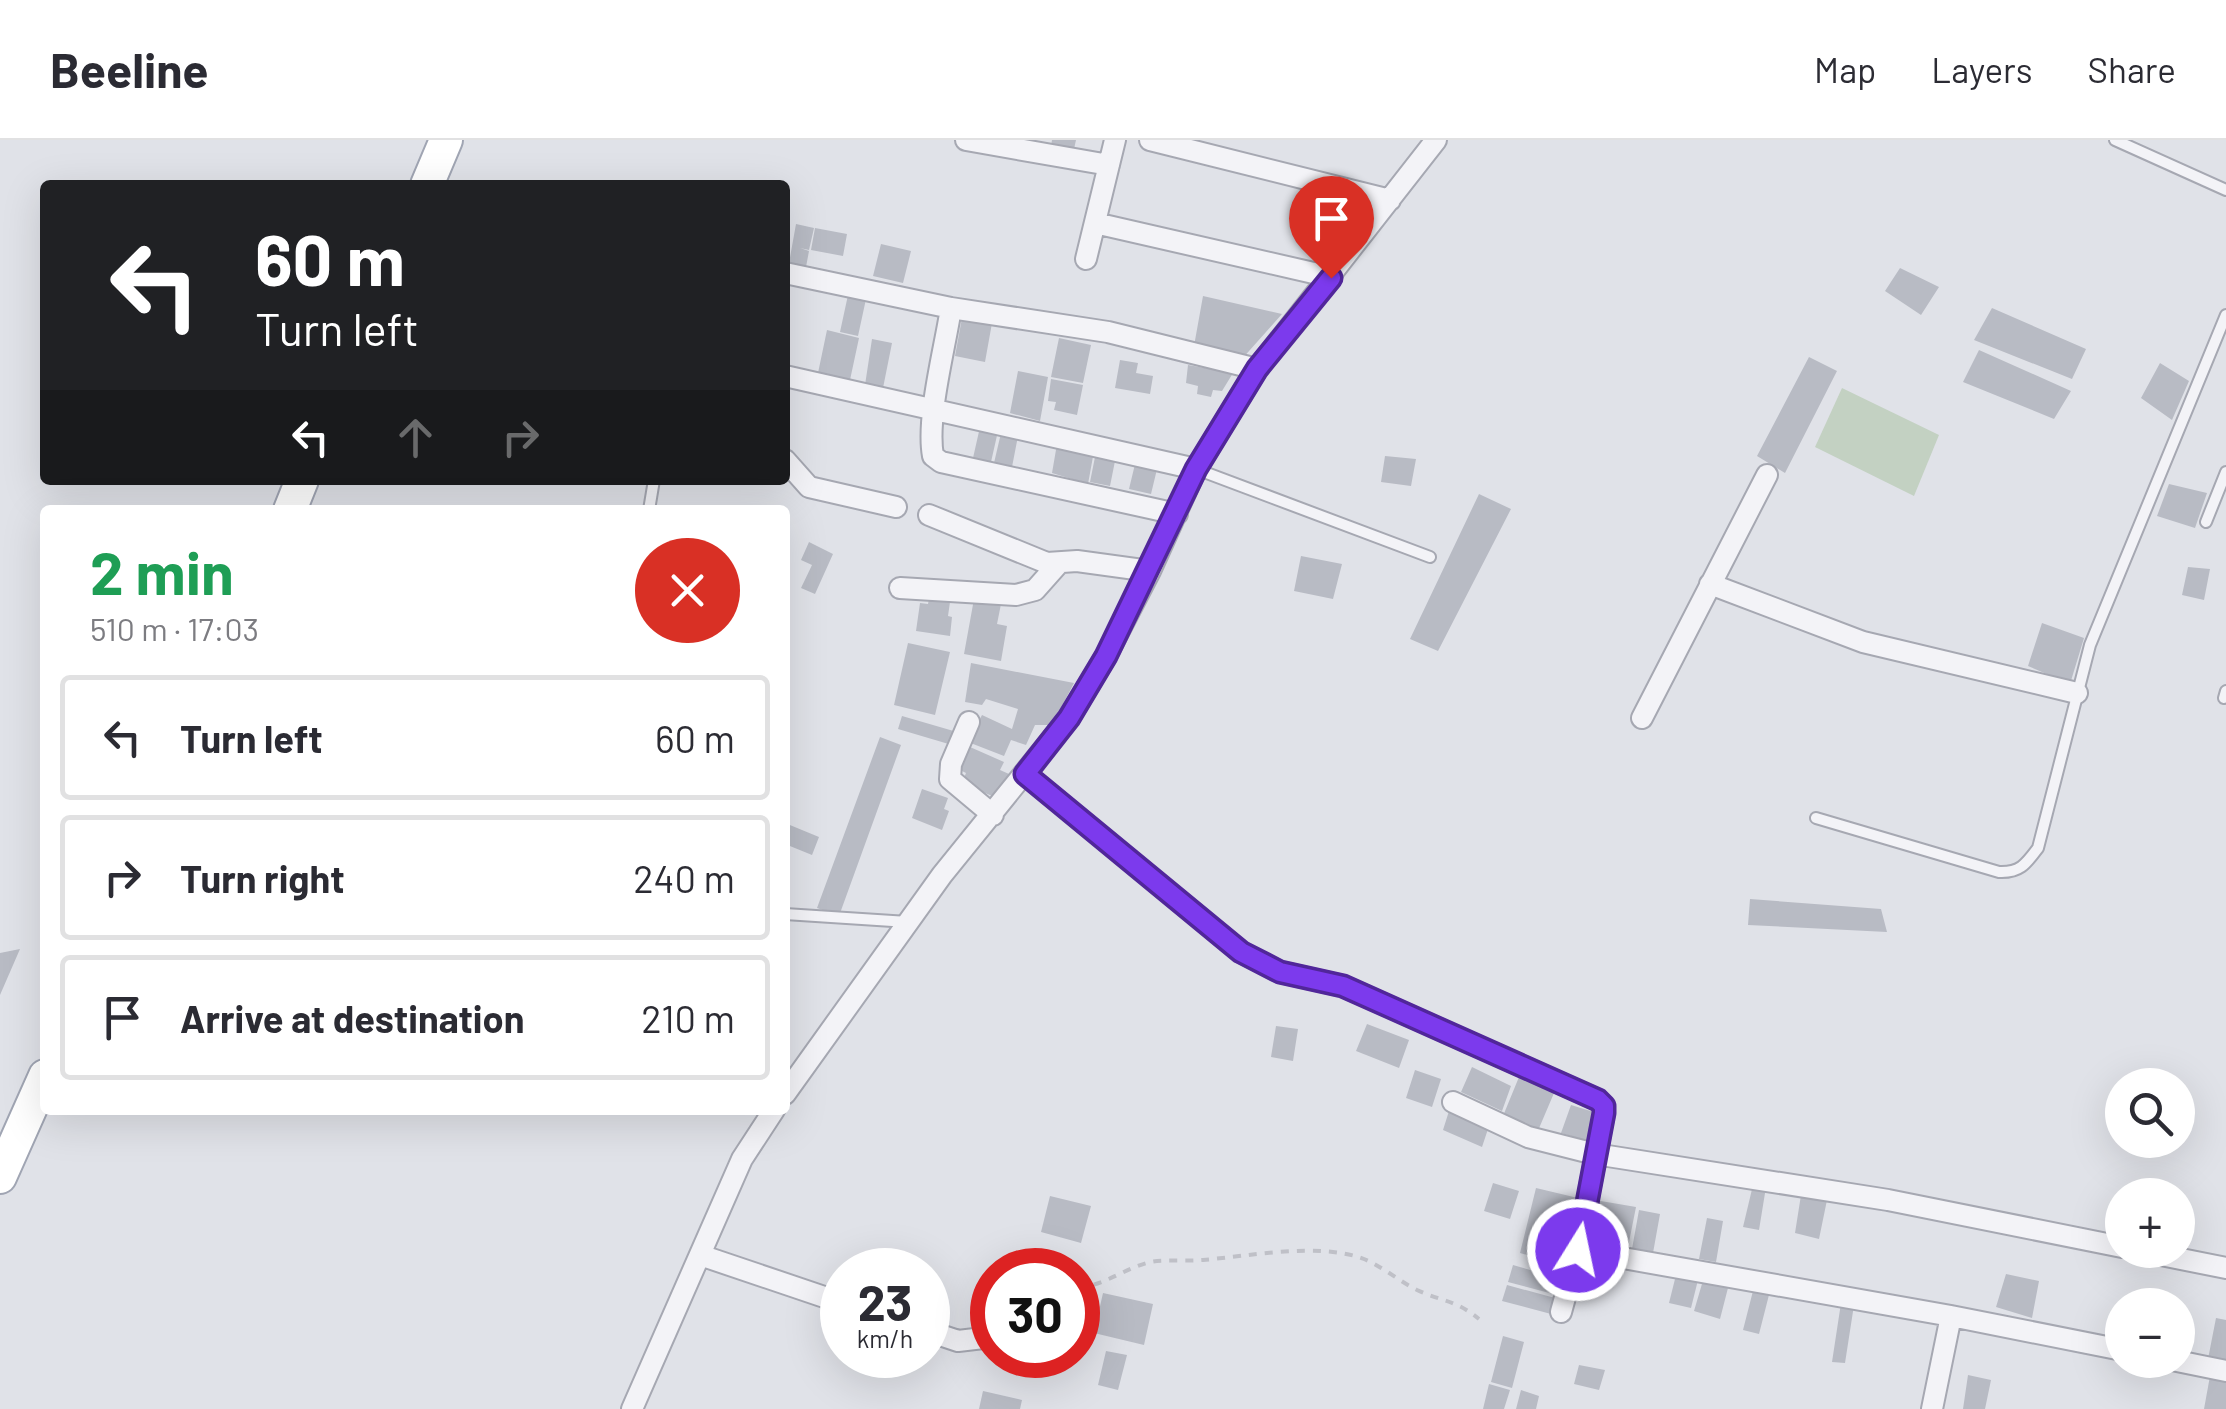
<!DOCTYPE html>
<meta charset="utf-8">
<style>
:root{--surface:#fff;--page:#f2f2f3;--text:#2b2b33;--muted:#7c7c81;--line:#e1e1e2}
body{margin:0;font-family:Barlow,sans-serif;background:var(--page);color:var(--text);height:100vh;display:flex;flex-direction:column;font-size:38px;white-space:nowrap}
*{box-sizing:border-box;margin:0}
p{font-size:32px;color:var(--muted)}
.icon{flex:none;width:55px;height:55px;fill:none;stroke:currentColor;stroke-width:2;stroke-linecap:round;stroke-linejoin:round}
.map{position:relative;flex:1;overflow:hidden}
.side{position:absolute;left:40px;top:365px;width:750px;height:610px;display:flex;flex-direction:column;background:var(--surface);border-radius:10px;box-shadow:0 10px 40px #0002}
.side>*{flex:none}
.hud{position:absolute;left:40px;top:40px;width:750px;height:305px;border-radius:10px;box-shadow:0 10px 40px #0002;background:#202124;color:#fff;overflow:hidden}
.fabs{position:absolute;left:2105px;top:928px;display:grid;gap:20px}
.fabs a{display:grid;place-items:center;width:90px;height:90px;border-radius:50%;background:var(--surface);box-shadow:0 10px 40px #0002;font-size:50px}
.speed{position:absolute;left:820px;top:1108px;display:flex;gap:20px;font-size:50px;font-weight:700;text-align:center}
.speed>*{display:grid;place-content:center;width:130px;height:130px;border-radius:50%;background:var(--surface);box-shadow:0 10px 40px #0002;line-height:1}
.speed small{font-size:25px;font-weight:400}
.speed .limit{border:15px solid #d22;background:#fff;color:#111}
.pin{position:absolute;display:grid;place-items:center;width:85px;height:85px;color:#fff;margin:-102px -42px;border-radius:50% 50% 50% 0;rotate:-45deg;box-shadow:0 0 10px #0007}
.pin .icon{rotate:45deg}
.me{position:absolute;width:110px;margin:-55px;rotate:10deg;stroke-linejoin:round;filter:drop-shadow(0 0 8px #0008)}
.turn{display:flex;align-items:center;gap:35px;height:210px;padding:0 50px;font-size:45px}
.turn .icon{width:130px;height:130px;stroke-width:2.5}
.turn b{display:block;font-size:70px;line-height:85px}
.lanes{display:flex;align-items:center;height:95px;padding:0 50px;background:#0003;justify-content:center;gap:50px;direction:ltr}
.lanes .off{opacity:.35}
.round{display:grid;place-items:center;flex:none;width:105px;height:105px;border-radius:52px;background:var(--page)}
.overview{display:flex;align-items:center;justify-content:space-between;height:170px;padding:0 50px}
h1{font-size:60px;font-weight:700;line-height:75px;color:#1e9e55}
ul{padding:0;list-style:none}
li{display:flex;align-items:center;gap:30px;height:125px;margin:0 20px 15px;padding:0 30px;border:5px solid var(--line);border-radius:10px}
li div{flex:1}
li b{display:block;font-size:38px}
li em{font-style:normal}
header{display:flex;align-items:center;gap:60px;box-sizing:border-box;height:140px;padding:0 50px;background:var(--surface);border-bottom:2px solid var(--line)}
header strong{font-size:48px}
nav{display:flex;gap:55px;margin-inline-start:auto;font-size:35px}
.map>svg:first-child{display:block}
.grass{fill:#c3d1c2}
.building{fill:#b8bbc4}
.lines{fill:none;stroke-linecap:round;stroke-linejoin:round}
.service-casing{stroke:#a6a8b2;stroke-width:14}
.minor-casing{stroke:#a6a8b2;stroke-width:24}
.primary-casing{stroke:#a0a5b3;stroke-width:36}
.path{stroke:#bfc0c7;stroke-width:4;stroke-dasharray:8 8;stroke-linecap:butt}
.service{stroke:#f3f3f7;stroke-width:10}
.minor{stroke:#f3f3f7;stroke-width:20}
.primary{stroke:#fff;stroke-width:32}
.route-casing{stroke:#51269a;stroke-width:25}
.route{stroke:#7c3aed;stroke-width:18}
</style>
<header>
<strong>Beeline</strong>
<nav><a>Map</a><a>Layers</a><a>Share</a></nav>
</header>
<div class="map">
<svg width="2226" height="1269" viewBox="0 0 2226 1269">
<rect width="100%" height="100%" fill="#e0e2e8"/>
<!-- grass -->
<path class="grass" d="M1842,248L1939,295L1914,356L1815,307Z"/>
<!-- building -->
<path class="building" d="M1052,0H1076L1074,9L1051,6Z
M796,84L814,88L809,110L800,108L809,111L806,127L789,123Z
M815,88L847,94L843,116L811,110Z
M881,104L911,111L903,143L873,136Z
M1900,128L1939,147L1921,175L1885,151Z
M848,155L866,159L858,196L840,192Z
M1203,156L1282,174L1241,220L1194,206Z
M1992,168L2086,209L2072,239L1974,200Z
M962,178L992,183L985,222L955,216Z
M827,190L859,198L850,240L818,233Z
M1059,198L1091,205L1083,243L1051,237Z
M872,199L892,203L883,248L865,245Z
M1979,210L2071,251L2054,279L1963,242Z
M1809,217L1837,231L1785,333L1757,316Z
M1120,220L1138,223L1136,233L1153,236L1150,254L1115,248Z
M2160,223L2189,241L2172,280L2141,258Z
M1188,225L1233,233L1222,251L1213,250L1211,257L1197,254L1198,246L1186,243Z
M1018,231L1048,237L1040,281L1010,273Z
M1051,239L1083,245L1077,275L1054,270L1056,262L1048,261Z
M980,287L998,291L991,322L973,318Z
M1001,293L1018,296L1012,327L994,323Z
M1057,304L1094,311L1088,344L1052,333Z
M1096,312L1116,316L1110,346L1090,342Z
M1385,316L1416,319L1411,346L1381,342Z
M1136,320L1158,325L1151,354L1129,349Z
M2169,344L2207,353L2195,388L2157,376Z
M1479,354L1511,369L1438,511L1410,499Z
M809,402L833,414L815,454L801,448L812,425L801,420Z
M1301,416L1342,424L1333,459L1294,451Z
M2188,427L2210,429L2204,460L2182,455Z
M929,459L950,462L948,476L952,477L950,496L916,491L920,463L928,464Z
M974,459L1001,464L997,484L1007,486L1001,521L964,514Z
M2042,483L2084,498L2070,544L2028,526Z
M908,503L950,512L935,575L894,565Z
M971,523L1074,543L1052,585H1035L1026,605L1011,600L1004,616L968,602L982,575L1012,589L1018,569L986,559L982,565L965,562Z
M902,576L957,592L952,605L898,589Z
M880,597L901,605L839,776L817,768Z
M970,607L1004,622L1000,630L1009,634L999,659L962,643L966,633L960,630Z
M922,649L948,658L944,669L949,671L942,690L912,678Z
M785,683L819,697L812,715L785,704Z
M1750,759L1881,769L1887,792L1748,785Z
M20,809L0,855V813Z
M1367,884L1409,900L1399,928L1356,911Z
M1276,886L1298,889L1293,921L1271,917Z
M1472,927L1511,946L1502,971L1461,952Z
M1415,930L1441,939L1432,967L1406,958Z
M1519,937L1554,953L1537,993L1503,976Z
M1571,965L1597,973L1588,1001L1561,993Z
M1449,971L1488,989L1482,1007L1443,990Z
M1493,1043L1519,1051L1510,1079L1484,1071Z
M1753,1045L1766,1047L1759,1090L1743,1087Z
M1536,1048L1578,1058L1560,1124L1520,1113Z
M1801,1055L1827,1060L1819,1099L1795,1093Z
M1050,1056L1091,1066L1081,1103L1041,1092Z
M1595,1060L1636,1067L1628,1107L1587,1100Z
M1639,1070L1660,1074L1653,1113L1632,1109Z
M1707,1078L1723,1081L1716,1122L1699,1119Z
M1513,1125L1562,1139L1557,1155L1508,1142Z
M1677,1131L1699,1136L1691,1168L1669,1163Z
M2006,1134L2039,1141L2032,1178L1996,1167Z
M1704,1137L1729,1144L1720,1179L1694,1171Z
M1507,1145L1555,1158L1551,1174L1502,1161Z
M1754,1147L1770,1151L1759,1194L1743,1190Z
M1103,1153L1153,1164L1144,1205L1094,1193Z
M1841,1163L1854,1165L1845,1223L1832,1222Z
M2216,1178L2226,1180V1223L2208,1219Z
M1503,1196L1524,1202L1512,1248L1491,1242Z
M1106,1211L1127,1215L1118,1250L1098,1245Z
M1579,1225L1605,1230L1599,1250L1574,1244Z
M1968,1235L1991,1240L1985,1269H1963Z
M2210,1236L2226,1239V1269H2204Z
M1489,1244L1510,1250L1504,1269H1483Z
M1521,1250L1539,1256L1536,1269H1516Z
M983,1251L1022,1260L1020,1269H979Z"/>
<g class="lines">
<!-- service casing -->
<g class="service-casing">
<path id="service" d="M2115,0L2226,50
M1196,329L1430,417
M649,370L654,340
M2206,382L2226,332
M2224,558L2226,551
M1816,678L1999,732C2020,733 2026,724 2038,708L2090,505L2226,175
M785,774L908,782"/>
</g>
<!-- minor casing -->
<g class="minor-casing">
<path id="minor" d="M966,0L1109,25
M1150,0L1390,60
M1095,83L1331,137
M1086,119L1115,0
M785,133L951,168L1108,192L1257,229
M951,168C945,208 926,278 933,316L941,322L1177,374
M785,236L1196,329L1150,431L1106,516L1069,578L942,735L785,954
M785,320L809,347L896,367
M1196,329L1257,229L1436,0
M929,375L1047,423L1077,421L1150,431
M1710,444L1863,502L2077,553
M900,448L1016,455L1035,450L1059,423
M1642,578L1767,335
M969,582L951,624L950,639L993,675
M1025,634L1241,812L1280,832L1343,846L1598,960L1603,966L1604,973L1578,1110L1951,1176L2122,1210
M1453,962L1528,997L1595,1014L1888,1060L2122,1107
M2136,1110L2226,1128
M700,1115L842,1163
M1561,1172L1578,1110
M928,1191L958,1201L992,1197
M2172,1220L2226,1231
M632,1269L742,1019L774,970
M1932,1269L1951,1176"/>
</g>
<!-- primary casing -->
<g class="primary-casing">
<path id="primary" d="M427,45L446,0
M290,370L302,340
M0,1037L45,936"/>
</g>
<!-- path -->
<path class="path" d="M1078,1147C1105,1147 1129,1124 1157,1121C1172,1120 1188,1121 1203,1120C1249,1116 1320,1102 1364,1119C1383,1127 1399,1141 1417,1150C1443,1162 1454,1159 1479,1179"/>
<!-- service -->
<use href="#service" class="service"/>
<!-- minor -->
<use href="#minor" class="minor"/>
<!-- primary -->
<use href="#primary" class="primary"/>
</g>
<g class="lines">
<!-- route casing -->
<g class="route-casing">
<path id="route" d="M1331,138L1257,229L1196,329L1106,516L1069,578L1025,634L1241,812L1280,832L1343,846L1598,960L1604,966V973L1578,1110"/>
</g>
<!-- route -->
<use href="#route" class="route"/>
</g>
</svg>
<div class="fabs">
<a><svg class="icon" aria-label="search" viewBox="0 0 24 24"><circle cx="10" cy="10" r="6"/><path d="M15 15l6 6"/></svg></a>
<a>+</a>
<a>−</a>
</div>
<div class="speed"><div>23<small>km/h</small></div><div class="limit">30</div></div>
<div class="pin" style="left:1331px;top:138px;background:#d93025"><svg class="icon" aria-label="arrive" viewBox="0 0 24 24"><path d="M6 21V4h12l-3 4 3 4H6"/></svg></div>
<svg class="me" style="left:1578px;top:1110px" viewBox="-20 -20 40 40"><circle r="17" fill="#7c3aed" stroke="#fff" stroke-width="3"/><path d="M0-11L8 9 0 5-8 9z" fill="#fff"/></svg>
<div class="hud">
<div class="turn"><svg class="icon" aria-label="left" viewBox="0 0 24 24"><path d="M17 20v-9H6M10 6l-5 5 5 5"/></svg><div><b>60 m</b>Turn left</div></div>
<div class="lanes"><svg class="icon" aria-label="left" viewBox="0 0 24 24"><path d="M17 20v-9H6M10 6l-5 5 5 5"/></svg><svg class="icon off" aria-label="ahead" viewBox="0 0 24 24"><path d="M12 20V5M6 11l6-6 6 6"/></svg><svg class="icon off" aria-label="right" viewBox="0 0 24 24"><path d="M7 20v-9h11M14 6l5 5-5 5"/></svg></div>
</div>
<section class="side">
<div class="overview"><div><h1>2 min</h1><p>510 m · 17:03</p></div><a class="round" style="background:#d93025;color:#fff"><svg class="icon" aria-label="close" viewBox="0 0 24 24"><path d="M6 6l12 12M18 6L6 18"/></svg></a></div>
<ul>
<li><svg class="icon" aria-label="left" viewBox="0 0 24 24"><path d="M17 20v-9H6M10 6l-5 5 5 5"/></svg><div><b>Turn left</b></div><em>60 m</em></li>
<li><svg class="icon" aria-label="right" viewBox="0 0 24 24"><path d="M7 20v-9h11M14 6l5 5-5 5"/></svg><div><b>Turn right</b></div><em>240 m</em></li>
<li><svg class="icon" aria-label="arrive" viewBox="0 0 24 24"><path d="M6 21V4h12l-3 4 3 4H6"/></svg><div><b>Arrive at destination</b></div><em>210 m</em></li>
</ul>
</section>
</div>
